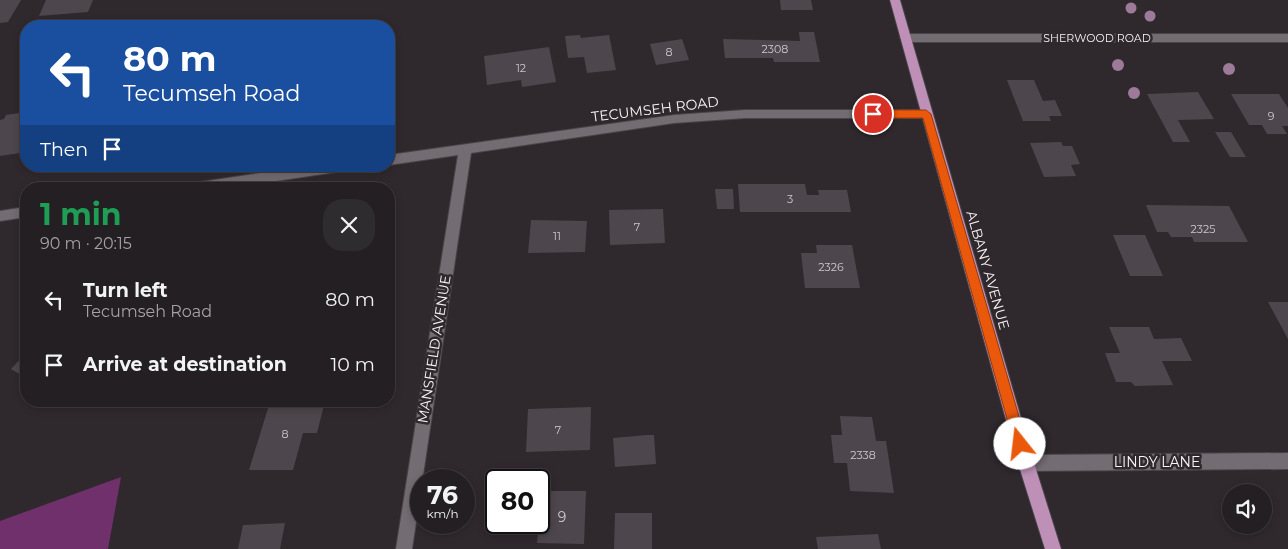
<!DOCTYPE html>
<meta charset="utf-8">
<style>
:root{--surface:#231f22;--page:#2f2c2f;--text:#f1f3f6;--muted:#a3a2a5;--line:#403d40}
body{margin:0;font-family:Montserrat,sans-serif;background:var(--page);color:var(--text);height:100vh;display:flex;flex-direction:column;font-size:19px;white-space:nowrap}
*{box-sizing:border-box;margin:0}
p{font-size:16px;color:var(--muted)}
.icon{flex:none;width:28px;height:28px;fill:none;stroke:currentColor;stroke-width:2;stroke-linecap:round;stroke-linejoin:round}
.map{position:relative;flex:1;overflow:hidden}
.details{position:absolute;left:20px;top:182px;width:375px;height:225px;display:flex;flex-direction:column;background:var(--surface);border-radius:20px;box-shadow:0 2px 8px #0003,0 0 0 1px var(--line)}
.details>*{flex:none}
.hud{position:absolute;left:20px;top:20px;width:375px;height:152px;border-radius:20px;box-shadow:0 2px 8px #0003,0 0 0 1px var(--line);background:#1a4fa0;color:#fff;overflow:hidden}
.fabs{position:absolute;left:1222px;top:484px;display:grid;gap:10px}
.fabs a{display:grid;place-items:center;width:50px;height:50px;border-radius:50%;background:var(--surface);box-shadow:0 2px 8px #0003,0 0 0 1px var(--line);font-size:25px}
.speed{position:absolute;left:410px;top:469px;display:flex;gap:10px;font-size:25px;font-weight:700;text-align:center}
.speed>*{display:grid;place-content:center;width:65px;height:65px;border-radius:50%;background:var(--surface);box-shadow:0 2px 8px #0003,0 0 0 1px var(--line);line-height:1}
.speed small{font-size:12px;font-weight:400}
.speed .limit{border:2px solid #111;border-radius:8px;background:#fff;color:#111}
.pin{position:absolute;display:grid;place-items:center;width:42px;height:42px;color:#fff;margin:-21px;border:2px solid #fff;border-radius:50%;box-shadow:0 1px 5px #0007}
.me{position:absolute;width:55px;margin:-28px;rotate:344deg;stroke-linejoin:round;filter:drop-shadow(0 0 4px #0008)}
.turn{display:flex;align-items:center;gap:18px;height:105px;padding:0 20px;font-size:22px}
.turn .icon{width:65px;height:65px;stroke-width:2.5}
.turn b{display:block;font-size:35px;line-height:42px}
.then{display:flex;align-items:center;height:48px;padding:0 20px;background:#0003;gap:10px;font-size:19px}
.round{display:grid;place-items:center;flex:none;width:52px;height:52px;border-radius:20px;background:var(--page)}
.headline{display:flex;align-items:center;justify-content:space-between;height:85px;padding:0 20px}
h1{font-size:30px;font-weight:700;line-height:38px;color:#1e9e55}
ul{padding:0;list-style:none}
li{display:flex;align-items:center;gap:15px;height:65px;padding:0 20px}
li div{flex:1}
li b{display:block;font-size:19px}
li em{font-style:normal}
.map>svg:first-child{display:block}
.green{fill:#70306b}
.building{fill:#4d464c}
.lines{fill:none;stroke-linecap:round;stroke-linejoin:round}
.minor-casing{stroke:#484447;stroke-width:2}
.trunk-casing{stroke:#484447;stroke-width:2}
.minor{fill:#736c72;fill-rule:evenodd}
.trunk{fill:#be90b8;fill-rule:evenodd}
.tree{fill:#9c7a98}
.route{fill:#ea580c;stroke:#983908}
.labels{text-anchor:middle;stroke-width:5;stroke-linejoin:round;paint-order:stroke}
.far-street-label{font-size:11px;fill:#f7f3f6;stroke:#2f292e}
.number-label{font-size:11px;fill:#ccc8cc}
.street-label{font-size:14px;fill:#f7f3f6;stroke:#2f292e}
.near-number-label{font-size:14px;fill:#ccc8cc}
</style>
<div class="map">
<svg width="1288" height="549" viewBox="0 0 1288 549">
<rect width="100%" height="100%" fill="#2f292e"/>
<!-- green -->
<path class="green" d="M121,477L108,549H0V521Z"/>
<!-- building -->
<path class="building" d="M0,0H21L8,22L0,23Z
M46,0H93L88,12L39,16Z
M780,0H811L813,10H781Z
M799,32H814L820,62H774L773,58H725L723,39L800,41Z
M580,35L581,38L609,35L616,70L587,73L584,57L568,58L565,36Z
M682,39L689,60L656,65L650,44Z
M549,47L556,82L522,87L521,80L487,85L484,56Z
M394,66V85L389,86V67Z
M1007,80H1034L1043,101L1055,100L1062,116H1049L1051,121H1023Z
M1198,92L1214,119L1178,120L1190,142H1173L1147,94Z
M1231,94H1279L1288,108V126H1282L1287,134H1267L1262,125H1249Z
M26,112V152L0,156V120L4,119L6,115Z
M1215,132H1231L1246,157H1230Z
M1061,142L1063,146H1072L1080,164L1071,165L1076,176L1044,177L1030,143Z
M738,184H805L807,195H819L818,190H847L851,212H740Z
M715,189H733L734,209H717Z
M1146,205L1229,206L1248,242H1194L1192,237H1171L1168,232H1157Z
M663,209L665,243L610,245L609,210Z
M531,220L587,221L585,252L528,253Z
M1113,235H1145L1163,276H1130Z
M816,245H852L860,288H805L801,253H817Z
M1268,302H1288V339Z
M1109,327H1149L1154,339L1181,338L1192,361H1162L1173,385L1135,386L1131,382H1116L1105,353H1120Z
M26,353V378L11,369Z
M269,405H324L317,433H303L293,470H249Z
M591,407L590,450L526,452L528,409Z
M840,416L872,417L876,441H886L894,493L850,491L847,463H834L831,435H842Z
M647,435H654L656,464L615,467L613,438Z
M542,491H586L584,544L537,543Z
M615,513H652V549H614Z
M285,523L280,549H238L243,525Z
M878,534L881,549H818L816,537Z"/>
<g class="lines">
<!-- minor casing -->
<g class="minor-casing">
<path id="minor" d="M906,34H1288V42H906L900,38Z
M745,110H926L932,114L926,118H745L674,123L471,153L412,549H396L458,155L389,165V155L674,115Z
M308,166H349L343,171L223,189H181L187,184Z
M26,207V217L0,221V211Z
M1288,453V469L1026,471L1020,469L1018,463L1020,457L1026,455Z"/>
</g>
<!-- trunk casing -->
<g class="trunk-casing">
<path id="trunk" d="M890,0H900L1034,463L1061,549H1045L1018,463Z"/>
</g>
<!-- minor -->
<use href="#minor" class="minor"/>
<!-- trunk -->
<use href="#trunk" class="trunk"/>
</g>
<!-- trees -->
<g class="tree">
<circle cx="1131" cy="8" r="5.5"/>
<circle cx="1150" cy="16" r="5.5"/>
<circle cx="1118" cy="65" r="6"/>
<circle cx="1229" cy="69" r="6"/>
<circle cx="1134" cy="93" r="6"/>
</g>
<!-- route -->
<path class="route" d="M873,110H926L931,114L1027,444L1025,449L1020,451L1016,449L1014,444L923,118H873L868,114Z"/>
<g class="labels">
<!-- far-street labels -->
<g class="far-street-label">
<text x="1097" y="42">SHERWOOD ROAD</text>
</g>
<!-- number labels -->
<g class="number-label">
<text x="775" y="53">2308</text>
<text x="669" y="56">8</text>
<text x="521" y="72">12</text>
<text x="1271" y="120">9</text>
<text x="790" y="203">3</text>
<text x="637" y="231">7</text>
<text x="1203" y="233">2325</text>
<text x="557" y="240">11</text>
<text x="831" y="271">2326</text>
<text x="558" y="434">7</text>
<text x="285" y="438">8</text>
<text x="863" y="459">2338</text>
</g>
<!-- street labels -->
<g class="street-label">
<text transform="translate(655 109) rotate(-7)" y="5">TECUMSEH ROAD</text>
<text transform="translate(988 270) rotate(74)" y="5">ALBANY AVENUE</text>
<text transform="translate(434 349) rotate(-81)" y="5">MANSFIELD AVENUE</text>
<text x="1157" y="467">LINDY LANE</text>
</g>
<!-- near-number labels -->
<g class="near-number-label">
<text x="562" y="522">9</text>
</g>
</g>
</svg>
<div class="fabs">
<a><svg class="icon" aria-label="sound" viewBox="0 0 24 24"><path d="M4 9h4l5-4v14l-5-4H4zM17 9q2 3 0 6"/></svg></a>
</div>
<div class="speed"><div>76<small>km/h</small></div><div class="limit">80</div></div>
<div class="pin" style="left:873px;top:114px;background:#d93025"><svg class="icon" aria-label="arrive" viewBox="0 0 24 24"><path d="M6 21V4h12l-3 4 3 4H6"/></svg></div>
<svg class="me" style="left:1020px;top:444px" viewBox="-20 -20 40 40"><circle r="19" fill="#fff"/><path d="M0-13L10 11 0 6-10 11z" fill="#ea580c"/></svg>
<div class="hud">
<div class="turn"><svg class="icon" aria-label="left" viewBox="0 0 24 24"><path d="M17 20v-9H6M10 6l-5 5 5 5"/></svg><div><b>80 m</b>Tecumseh Road</div></div>
<div class="then">Then<svg class="icon" aria-label="arrive" viewBox="0 0 24 24"><path d="M6 21V4h12l-3 4 3 4H6"/></svg></div>
</div>
<section class="details">
<div class="headline"><div><h1>1 min</h1><p>90 m · 20:15</p></div><a class="round"><svg class="icon" aria-label="close" viewBox="0 0 24 24"><path d="M6 6l12 12M18 6L6 18"/></svg></a></div>
<ul>
<li><svg class="icon" aria-label="left" viewBox="0 0 24 24"><path d="M17 20v-9H6M10 6l-5 5 5 5"/></svg><div><b>Turn left</b><p>Tecumseh Road</p></div><em>80 m</em></li>
<li><svg class="icon" aria-label="arrive" viewBox="0 0 24 24"><path d="M6 21V4h12l-3 4 3 4H6"/></svg><div><b>Arrive at destination</b></div><em>10 m</em></li>
</ul>
</section>
</div>
